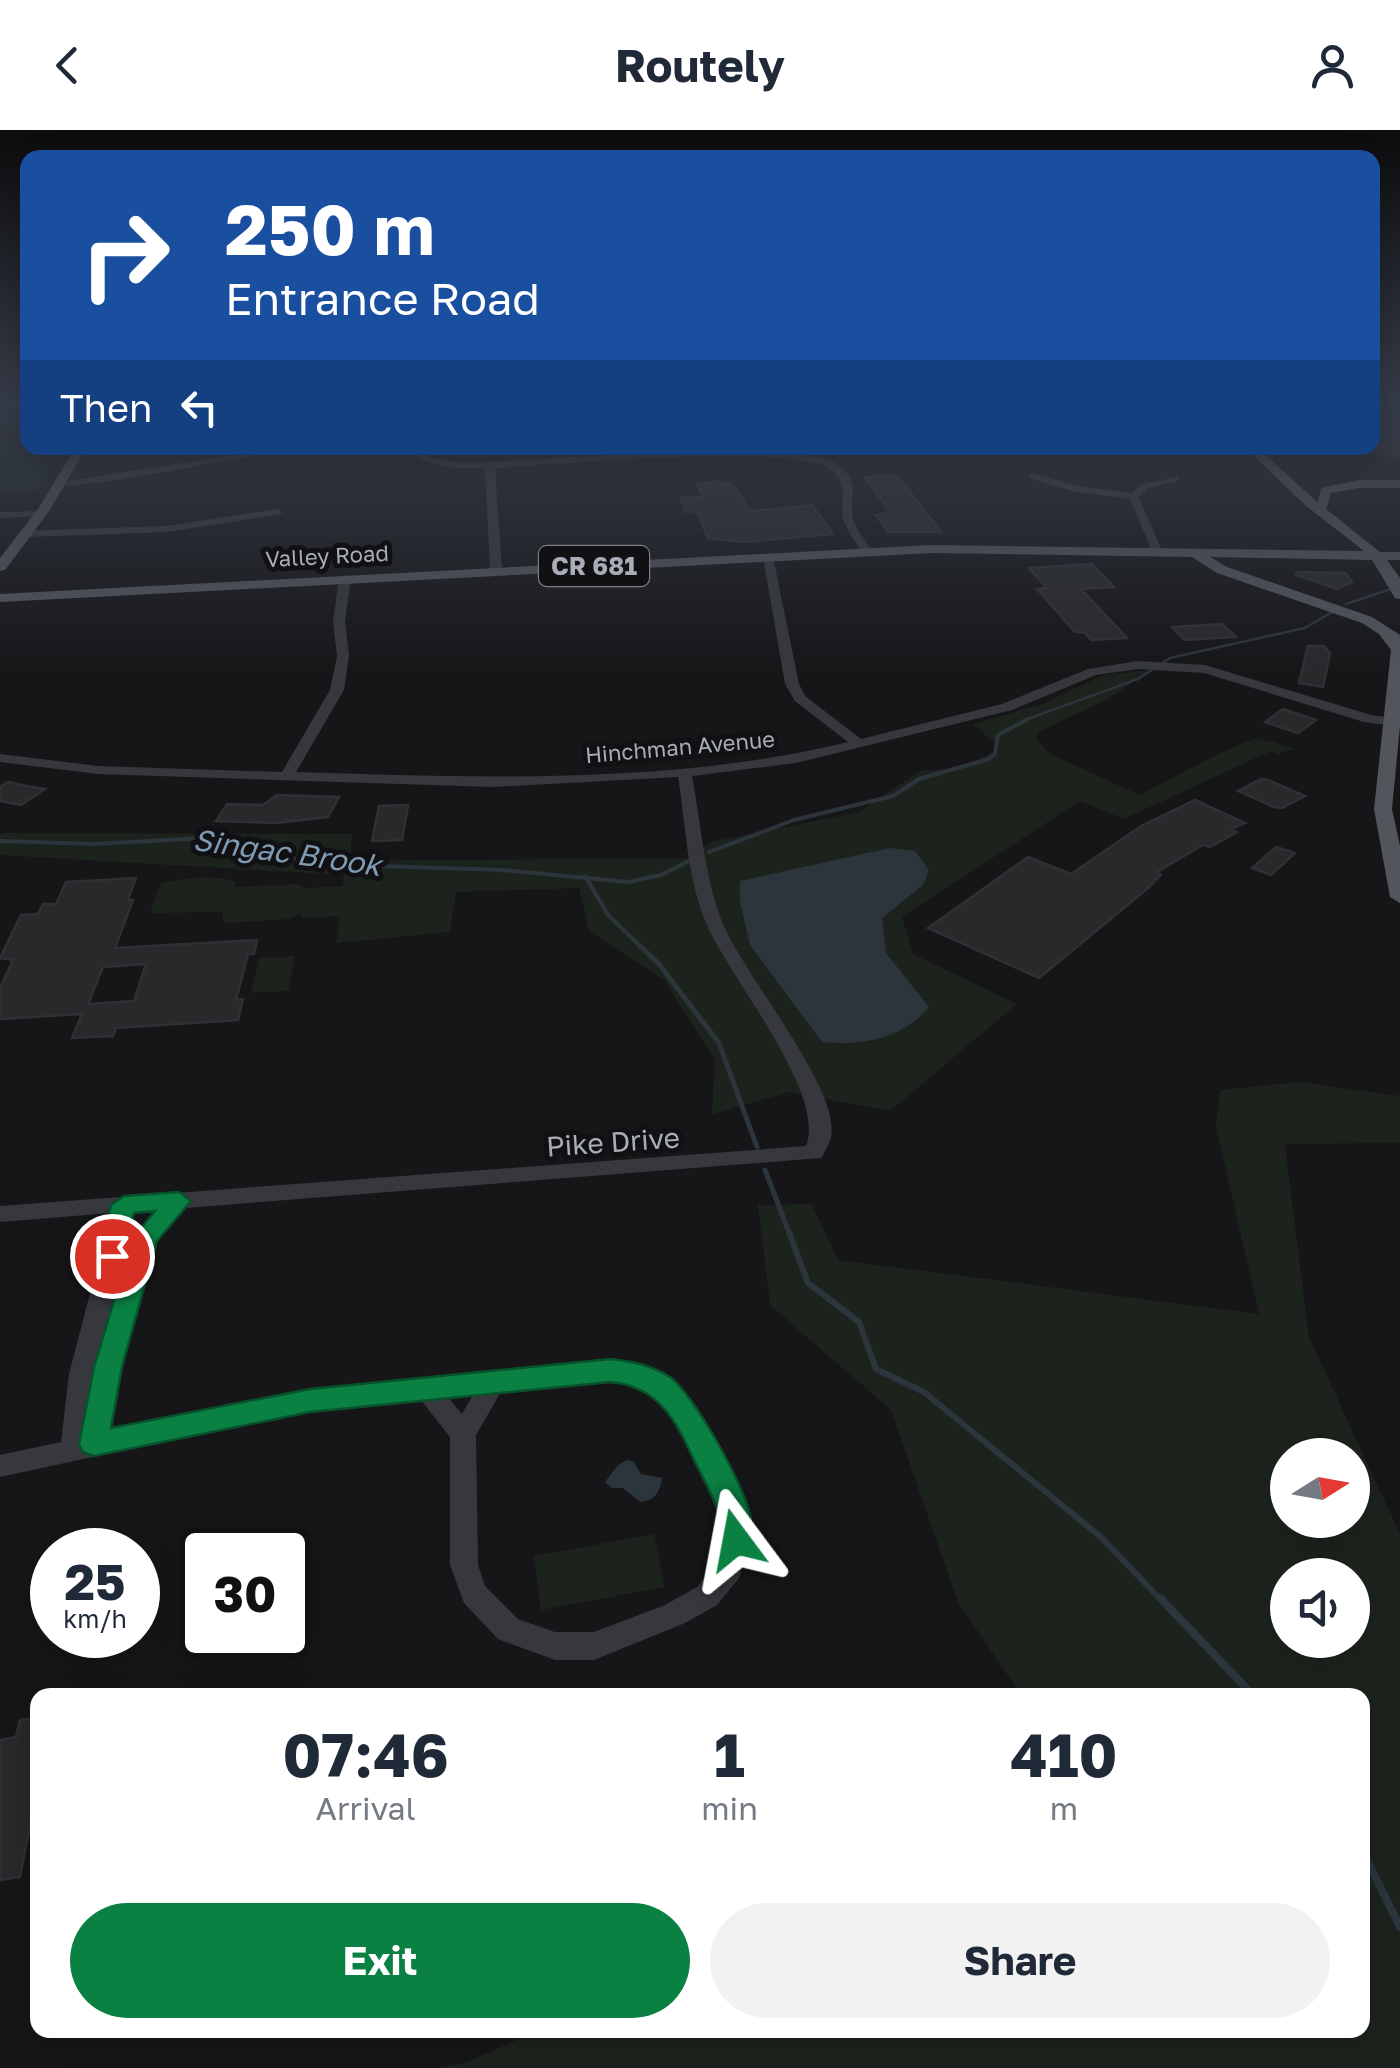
<!DOCTYPE html>
<style>
:root{--surface:#fff;--page:#f2f2f3;--text:#1f2937;--muted:#747a83;--accent:#0b8043}
body{margin:0;font-family:"Golos Text",sans-serif;background:var(--page);color:var(--text);height:100vh;display:flex;flex-direction:column;font-size:38px;white-space:nowrap}
*{box-sizing:border-box;margin:0}
p{font-size:32px;color:var(--muted)}
.icon{flex:none;width:55px;height:55px;fill:none;stroke:currentColor;stroke-width:2;stroke-linecap:round;stroke-linejoin:round}
.map{position:relative;flex:1;overflow:hidden}
.panel{position:absolute;left:30px;top:1558px;width:1340px;height:350px;display:flex;flex-direction:column;background:var(--surface);border-radius:20px;box-shadow:0 5px 25px #0003}
.panel>*{flex:none}
.top-card{position:absolute;left:20px;top:20px;width:1360px;height:305px;border-radius:20px;box-shadow:0 5px 25px #0003;background:#1a4fa0;color:#fff;overflow:hidden}
.needle{width:65px;rotate:79deg}
.fabs{position:absolute;left:1270px;top:1308px;display:grid;gap:20px}
.fabs a{display:grid;place-items:center;width:100px;height:100px;border-radius:50%;background:var(--surface);box-shadow:0 5px 25px #0003;font-size:50px}
.speed{position:absolute;left:30px;top:1398px;display:flex;gap:20px;font-size:50px;font-weight:700;text-align:center}
.speed>*{display:grid;place-content:center;width:130px;height:130px;border-radius:50%;background:var(--surface);box-shadow:0 5px 25px #0003;line-height:1}
.speed small{font-size:25px;font-weight:400}
.speed .limit{border:5px solid #111;border-radius:15px;background:#fff;color:#111}
.pin{position:absolute;display:grid;place-items:center;width:85px;height:85px;color:#fff;margin:-42px;border:5px solid #fff;border-radius:50%;box-shadow:0 2px 10px #0007}
.me{position:absolute;width:110px;margin:-55px;rotate:347deg;stroke-linejoin:round;filter:drop-shadow(0 0 8px #0008)}
.turn{display:flex;align-items:center;gap:35px;height:210px;padding:0 40px;font-size:45px}
.turn .icon{width:130px;height:130px;stroke-width:2.5}
.turn b{display:block;font-size:70px;line-height:85px}
.then{display:flex;align-items:center;height:95px;padding:0 40px;background:#0003;gap:20px;font-size:38px}
.eta{display:flex;justify-content:space-evenly;align-items:center;height:170px;text-align:center}
.eta b{font-size:60px;font-weight:700;line-height:70px}
.primary-button{display:flex;gap:20px;margin-top:auto;padding:20px 40px}
.primary-button a{flex:1;height:115px;border-radius:60px;background:var(--accent);color:#fff;font-size:40px;font-weight:700;line-height:115px;text-align:center}
.primary-button a+a{background:var(--page);color:var(--text)}
header{display:flex;justify-content:space-between;align-items:center;height:130px;padding:0 40px;background:var(--surface);font-size:45px;font-weight:700}
.map>svg:first-child{display:block}
.built{fill:#222225}
.green{fill:#1c231d;fill-rule:evenodd}
.water{fill:#2c353c}
.lines{fill:none;stroke-linecap:round;stroke-linejoin:round}
.stream-far4{stroke:#2c353c;stroke-width:2.5}
.stream-far3{stroke:#2c353c;stroke-width:4}
.stream-far2{stroke:#2c353c;stroke-width:5}
.stream-far1{stroke:#2c353c;stroke-width:6}
.stream{stroke:#2c353c;stroke-width:8}
.building{fill:#29292c;stroke:#303034;stroke-width:2.5;fill-rule:evenodd}
.minor{fill:#37383d;fill-rule:evenodd}
.major{fill:#53555c;fill-rule:evenodd}
.route{fill:#0b8043;stroke:#07532c;stroke-width:2.5}
.labels{text-anchor:middle;stroke-width:10;stroke-linejoin:round;paint-order:stroke}
.far-street-label{font-size:22px;fill:#a8adb8;stroke:#111113}
.shield{fill:#111113;stroke:#7b7e86;stroke-width:2.5}
.shield-label{font-size:25px;font-weight:bold;fill:#a8adb8}
.street-label{font-size:28px;fill:#a8adb8;stroke:#111113}
.water-label{font-size:30px;font-style:italic;fill:#7f9bb3;stroke:#111113}
</style>
<header><svg class="icon" aria-label="back" viewBox="0 0 24 24"><path d="M15 5l-7 7 7 7"/></svg>Routely<svg class="icon" aria-label="person" viewBox="0 0 24 24"><circle cx="12" cy="8" r="4"/><path d="M4 21q1-7 8-7t8 7"/></svg></header>
<div class="map">
<svg width="1400" height="1938" viewBox="0 0 1400 1938">
<rect width="100%" height="100%" fill="#161618"/>
<!-- built -->
<path class="built" d="M1373,273L1400,291V328L1274,318H1372Z"/>
<!-- green -->
<path class="green" d="M0,273H27L28,318H63L37,361L0,362Z
M1151,540L1106,570L1038,602L1036,608L1050,624L1140,665C1158,656 1245,608 1256,609C1267,609 1282,615 1293,619L1278,624L1271,621L1124,689L1080,671L902,787L913,824L1017,874L890,981L789,962L712,984L715,930L664,850L589,801L579,758L456,762L450,802L336,813L340,786L303,788L299,784L290,789L227,793L222,789L223,782L150,783L160,754C181,747 213,745 235,751L234,757L297,754L306,758L343,756L344,745L0,725V705L4,703L352,704L350,731L690,728L710,712L859,682L920,641L962,638L1000,618L973,594L1042,574L1103,545Z
M295,826L288,861L251,863L259,828Z
M1300,952L1400,966V1013L1285,1014L1309,1207L1400,1404V1938H440L467,1932L539,1900H1362V1565H1021L958,1472L891,1280L770,1175L758,1075L812,1074L838,1130L1259,1184L1216,996L1220,960ZM1288,1325H1352V1390H1288ZM1288,1445H1352V1510H1288Z
M654,1404L665,1457L541,1480L534,1426Z"/>
<!-- water -->
<path class="water" d="M890,718L915,721L929,740L923,755L882,788L886,823L929,877C903,909 861,916 822,912L750,815L740,772V751Z
M627,1330L633,1331L641,1344L662,1348C660,1362 655,1371 640,1372L623,1358H612L605,1352L618,1335Z"/>
<g class="lines">
<!-- stream-far4 -->
<path class="stream-far4" d="M1346,474L1400,456
M1022,591L1138,549L1170,528L1305,498L1334,481"/>
<!-- stream-far3 -->
<path class="stream-far3" d="M0,711L94,714L205,708L317,734L503,740L628,752L661,745L691,730
M709,722L794,690L893,666L919,649L989,629L995,624L998,605L1028,589
M585,746L608,785L641,817"/>
<!-- stream-far2 -->
<path class="stream-far2" d="M639,815L659,834L719,913L757,1017
M765,1040L790,1105"/>
<!-- stream-far1 -->
<path class="stream-far1" d="M789,1102L808,1153L859,1192L876,1239L924,1262L1102,1408L1163,1472"/>
<!-- stream -->
<path class="stream" d="M1161,1469L1253,1565
M1362,1720L1400,1797"/>
</g>
<!-- building -->
<path class="building" d="M1372,283L1400,305V325H1379L1372,319Z
M897,346L921,376L941,402H888L876,385L890,382L865,347Z
M720,352L732,354L749,379L755,381L812,375L833,404L745,412L708,408L697,381L686,382L681,368L703,367L697,353Z
M1092,434L1114,457L1081,459L1127,508L1091,510L1084,502H1075L1037,459L1047,458L1029,438Z
M1297,442L1346,443L1352,452L1337,459L1296,445Z
M1222,494L1236,507L1185,510L1172,497Z
M1308,516H1324L1330,523L1323,557L1299,553Z
M1283,579L1316,590L1298,603L1265,592Z
M1261,649L1268,650L1305,666L1282,678L1274,677L1238,661Z
M8,652L27,656L45,659L21,675L0,671V657Z
M277,665L339,667L328,687L276,693L216,691L227,674L263,675Z
M1195,670L1245,693L1231,699L1237,702L1210,717L1203,715L1157,742L1161,745L1147,759L1039,848L928,798L1028,727L1071,744L1141,696Z
M408,675L402,710L372,711L379,676Z
M1276,717L1295,723L1271,745L1252,738Z
M136,748L128,770H133L115,818L257,810L254,824H248L236,870L243,869L238,890L116,898L113,906L72,908L82,884L0,889V858L13,830L0,828L21,785L38,784L43,774H56L66,752ZM146,834L134,871L88,874L103,837Z
M38,1588V1654L20,1747L0,1750V1610L16,1607L20,1590Z"/>
<g class="lines">
<!-- minor -->
<path class="minor" d="M281,318H300L106,352L60,356L55,353Z
M405,318H415L434,329L463,333C528,332 794,306 837,334C862,351 848,369 853,389C856,400 867,412 872,422L863,424C857,414 848,402 844,391C838,374 850,356 833,341C803,312 548,335 495,338L502,440L496,443L490,440L485,338C456,339 426,337 405,318Z
M1031,343L1078,356L1132,363L1142,354L1178,347V351L1148,358L1139,367L1163,423L1158,426L1153,423L1130,369L1077,362L1028,348Z
M278,379L282,384L167,402L25,407L20,404L25,401L167,396Z
M46,381L42,386L0,388V382Z
M768,424L773,427L799,554L805,566L861,609L1002,574L1088,539L1138,531L1205,535L1371,585L1400,589V597L1364,592L1204,543L1138,539L1096,545L1012,580L796,633L692,646C701,693 704,743 721,789C740,841 841,958 831,1007C829,1014 825,1022 821,1028L185,1078L156,1110L120,1237L109,1302L310,1260L610,1231L636,1233L670,1249L694,1273L745,1377L748,1385L750,1410L739,1448L717,1475L685,1493L594,1530H555L498,1509L464,1473L450,1435V1307L420,1269L310,1280L0,1347V1325L61,1312L69,1244L111,1083L0,1092V1076L806,1016C827,964 730,848 708,797C687,751 686,696 678,647L492,657L98,644L0,632V624L98,636L282,642L330,560L337,526L333,492L339,448L345,445L351,448L345,492L349,526L344,560L296,642C478,648 671,655 848,612L795,571L785,554L763,427ZM158,1080L135,1107L92,1257L133,1082ZM610,1251L632,1253L652,1263L676,1287L722,1385V1410L717,1433L697,1457L665,1475L594,1502H555L518,1489L485,1456L478,1435L476,1305L502,1260ZM474,1263L462,1284L447,1266Z"/>
<!-- major -->
<path class="major" d="M75,318H86L50,380L5,440L0,441V428L38,379Z
M1246,318H1258L1318,373L1321,358L1359,350H1400V358H1359L1331,363L1326,379L1380,422H1400V430H1387L1400,448V469L1395,468L1372,430L1210,427L1227,437L1372,487L1400,505V596L1392,679L1400,716V773L1390,767L1374,679L1391,520L1379,504L1362,493L1217,443L1192,427L931,423L0,472V464L931,415L1364,421L1305,375Z"/>
</g>
<!-- sky -->
<linearGradient id="sky" x2="0" y2="1"><stop stop-color="#0c0c0d"/><stop offset="0.5" stop-color="#363c48"/><stop offset="1" stop-color="#363c48" stop-opacity="0"/></linearGradient>
<rect width="1400" height="545" fill="url(#sky)"/>
<!-- route -->
<path class="route" d="M179,1062L191,1071L157,1111L122,1237L111,1298L310,1259L610,1229C632,1231 651,1235 670,1247C694,1264 747,1360 751,1389C752,1400 752,1410 747,1420L736,1424L725,1420C719,1407 723,1395 718,1382C713,1365 703,1348 695,1332C676,1291 659,1256 610,1252L310,1282L94,1326L83,1322L79,1314L94,1237L133,1108L155,1081L134,1083L121,1133H102L99,1126L111,1075L124,1066Z"/>
<g class="labels">
<!-- far-street labels -->
<g class="far-street-label">
<text transform="translate(327 426) rotate(-3)" y="8">Valley Road</text>
<text transform="translate(680 617) rotate(-5)" y="8">Hinchman Avenue</text>
</g>
<!-- shield labels -->
<rect class="shield" x="539" y="416" width="110" height="40" rx="8"/>
<g class="shield-label">
<text x="594" y="445">CR 681</text>
</g>
<!-- street labels -->
<g class="street-label">
<text transform="translate(613 1012) rotate(-4)" y="10">Pike Drive</text>
</g>
<!-- water labels -->
<g class="water-label">
<text transform="translate(287 723) rotate(8)" y="10">Singac Brook</text>
</g>
</g>
</svg>
<div class="fabs">
<a><svg class="needle" viewBox="-14 -14 28 28"><path d="M0-13l5 13h-10z" fill="#e53935"/><path d="M0 13l5-13h-10z" fill="#747a83"/></svg></a>
<a><svg class="icon" aria-label="sound" viewBox="0 0 24 24"><path d="M4 9h4l5-4v14l-5-4H4zM17 9q2 3 0 6"/></svg></a>
</div>
<div class="speed"><div>25<small>km/h</small></div><div class="limit">30</div></div>
<div class="pin" style="left:112px;top:1126px;background:#d93025"><svg class="icon" aria-label="arrive" viewBox="0 0 24 24"><path d="M6 21V4h12l-3 4 3 4H6"/></svg></div>
<svg class="me" style="left:736px;top:1410px" viewBox="-20 -20 40 40"><path d="M0-17L14 15 0 8-14 15z" fill="#0b8043" stroke="#fff" stroke-width="4"/></svg>
<div class="top-card">
<div class="turn"><svg class="icon" aria-label="right" viewBox="0 0 24 24"><path d="M7 20v-9h11M14 6l5 5-5 5"/></svg><div><b>250 m</b>Entrance Road</div></div>
<div class="then">Then<svg class="icon" aria-label="left" viewBox="0 0 24 24"><path d="M17 20v-9H6M10 6l-5 5 5 5"/></svg></div>
</div>
<section class="panel">
<div class="eta">
<div><b>07:46</b><p>Arrival</p></div>
<div><b>1</b><p>min</p></div>
<div><b>410</b><p>m</p></div>
</div>
<div class="primary-button"><a>Exit</a><a>Share</a></div>
</section>
</div>
